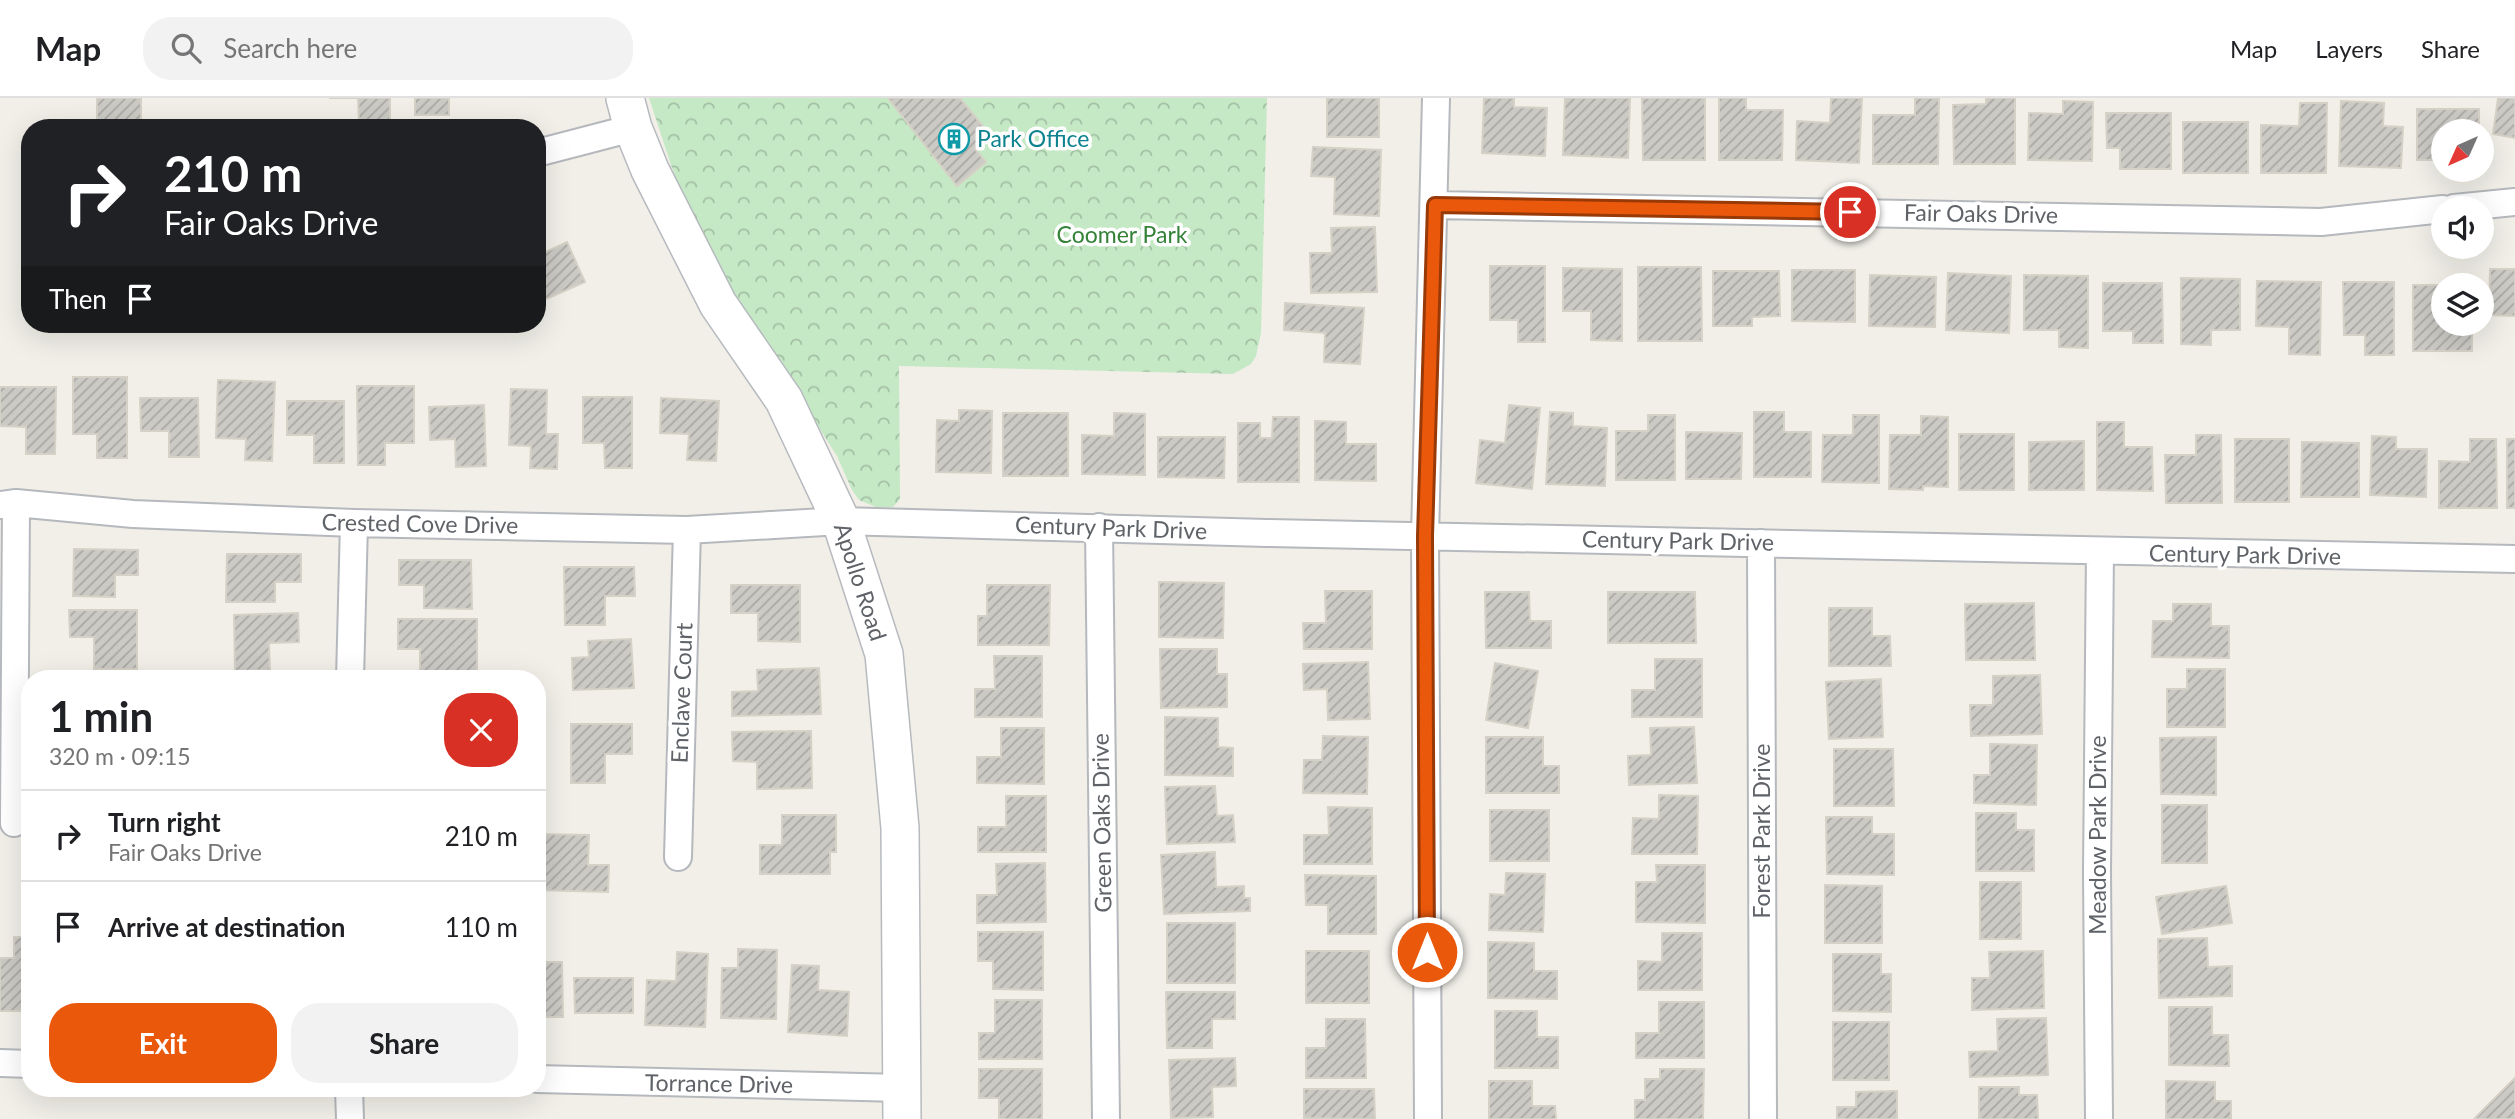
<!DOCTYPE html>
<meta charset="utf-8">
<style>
:root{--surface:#fff;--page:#f2f2f2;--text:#202124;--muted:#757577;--line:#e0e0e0;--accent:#ea580c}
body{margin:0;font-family:Lato,sans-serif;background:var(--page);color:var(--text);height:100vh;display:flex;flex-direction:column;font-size:26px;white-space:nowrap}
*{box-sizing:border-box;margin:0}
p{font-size:23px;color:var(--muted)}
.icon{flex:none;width:38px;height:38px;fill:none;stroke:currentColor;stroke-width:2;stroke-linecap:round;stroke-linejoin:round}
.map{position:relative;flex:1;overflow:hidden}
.drawer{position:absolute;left:21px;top:572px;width:525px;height:427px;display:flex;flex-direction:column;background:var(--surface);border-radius:28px;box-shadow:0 7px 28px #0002}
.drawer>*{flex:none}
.banner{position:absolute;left:21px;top:21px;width:525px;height:214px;border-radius:28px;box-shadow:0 7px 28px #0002;background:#202124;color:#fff;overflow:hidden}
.needle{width:46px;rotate:225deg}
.buttons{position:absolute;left:2431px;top:21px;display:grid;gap:14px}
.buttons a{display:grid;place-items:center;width:63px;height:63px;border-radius:50%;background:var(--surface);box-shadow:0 7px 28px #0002;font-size:35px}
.pin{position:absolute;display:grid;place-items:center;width:60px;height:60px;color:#fff;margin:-30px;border:4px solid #fff;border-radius:50%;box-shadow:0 2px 7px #0007}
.me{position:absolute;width:77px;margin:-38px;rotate:0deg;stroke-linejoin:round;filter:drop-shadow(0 0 5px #0008)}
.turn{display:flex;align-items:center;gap:24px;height:147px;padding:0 28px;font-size:32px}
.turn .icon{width:91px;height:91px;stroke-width:2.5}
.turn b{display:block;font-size:49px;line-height:60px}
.then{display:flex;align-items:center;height:66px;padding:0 28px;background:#0003;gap:14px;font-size:26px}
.round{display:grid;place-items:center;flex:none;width:74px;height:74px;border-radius:28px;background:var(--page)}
.headline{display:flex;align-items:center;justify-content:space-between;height:119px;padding:0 28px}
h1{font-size:42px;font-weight:700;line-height:52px}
.action{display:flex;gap:14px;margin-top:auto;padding:14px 28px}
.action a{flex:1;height:80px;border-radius:28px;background:var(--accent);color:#fff;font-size:28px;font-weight:700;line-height:80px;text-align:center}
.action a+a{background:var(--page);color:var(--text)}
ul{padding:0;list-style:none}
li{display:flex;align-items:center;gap:21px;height:91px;padding:0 28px;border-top:2px solid var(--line)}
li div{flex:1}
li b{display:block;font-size:26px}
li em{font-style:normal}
header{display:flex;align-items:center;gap:42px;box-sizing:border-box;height:98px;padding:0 35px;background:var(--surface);border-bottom:2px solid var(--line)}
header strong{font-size:33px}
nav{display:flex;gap:38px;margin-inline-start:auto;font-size:24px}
.search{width:490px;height:63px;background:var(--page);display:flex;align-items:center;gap:18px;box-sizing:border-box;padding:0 24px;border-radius:28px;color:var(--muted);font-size:26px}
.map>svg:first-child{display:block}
.park{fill:url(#park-crowns)}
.building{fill:url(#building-hatch);stroke:#d6d1c6;stroke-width:2}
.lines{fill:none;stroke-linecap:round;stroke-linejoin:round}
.street-casing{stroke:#b5b8bc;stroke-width:30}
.secondary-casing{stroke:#b6babf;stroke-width:40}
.street{stroke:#fff;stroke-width:26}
.secondary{stroke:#fff;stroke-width:37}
.route-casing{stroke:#983908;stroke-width:18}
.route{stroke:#ea580c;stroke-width:12}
.labels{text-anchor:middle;stroke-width:7;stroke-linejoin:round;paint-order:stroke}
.culture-label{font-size:23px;fill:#0d838f;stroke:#fff;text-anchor:start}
.street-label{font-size:23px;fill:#5f6368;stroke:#fff}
.park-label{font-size:23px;fill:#348238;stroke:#fff}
</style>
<header>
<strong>Map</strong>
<div class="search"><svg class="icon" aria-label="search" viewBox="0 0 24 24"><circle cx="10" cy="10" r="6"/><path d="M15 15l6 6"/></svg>Search here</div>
<nav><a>Map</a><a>Layers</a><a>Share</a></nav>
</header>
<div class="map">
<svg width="2515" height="1021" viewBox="0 0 2515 1021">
<defs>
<pattern id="park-crowns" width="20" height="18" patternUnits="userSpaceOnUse" patternTransform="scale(1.75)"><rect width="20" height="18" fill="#c5e8c5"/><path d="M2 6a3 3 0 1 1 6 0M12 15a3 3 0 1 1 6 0" fill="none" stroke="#a3c0a4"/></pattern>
<pattern id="building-hatch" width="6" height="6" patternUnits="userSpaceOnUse" patternTransform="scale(1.75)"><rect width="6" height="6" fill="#cccac5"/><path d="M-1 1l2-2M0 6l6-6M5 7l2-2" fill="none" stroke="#a9a8a4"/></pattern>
</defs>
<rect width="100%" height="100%" fill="#f1efe8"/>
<!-- park -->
<path class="park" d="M649,0H1267L1261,235L1256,258L1251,266L1233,276L899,268L900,401L893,409H876L859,402L852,392L837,358L727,185L689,113L672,70Z"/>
<!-- building -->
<path class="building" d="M97,0H141V30H97Z
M358,0H329H390V24L359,25Z
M415,0H449V17H415Z
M888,0H960L991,38L975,51L986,64L957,88Z
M1327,0H1379V39H1327Z
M1484,0H1514V9L1547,10L1545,58L1482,55Z
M1565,0H1630L1628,60L1563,57Z
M1642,0H1705V62H1643Z
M1719,0H1746V12H1783L1782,62H1719Z
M1831,0H1862L1859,65L1796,62L1797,23L1830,25Z
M1915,0H1939L1938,66H1873V17H1915Z
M1986,0H2015V66H1954L1953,7L1986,6Z
M2498,0H2515V40L2493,36Z
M2063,3L2093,4L2092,63L2028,62L2029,15L2063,16Z
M2341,3L2384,5L2383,28L2403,29L2401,70L2339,68Z
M2300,5H2327L2326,75H2261V27L2299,28Z
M2417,11H2479V33H2443V62H2417Z
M2106,15H2171V71H2120V50H2107Z
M2183,24H2248V75H2183Z
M1313,49L1381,52L1379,118L1334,116L1335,79L1311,78Z
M1375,129L1377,194L1311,195L1310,155H1332L1331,130Z
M567,144L585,184L537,205V158Z
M1490,168H1545V244H1518V222H1490Z
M1638,169H1701L1702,243H1638Z
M1563,170L1622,171V243L1591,242V213H1563Z
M2490,171H2515V218L2489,217Z
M1792,172H1855V224L1792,223Z
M1713,173H1779L1780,218L1752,219V228H1713Z
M1948,175L2011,178L2009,235L1946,232Z
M1870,177L1936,179L1935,229L1869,228Z
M2024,177L2088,178V250L2059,249V232H2024Z
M2181,180L2240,181V232H2211V247L2181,246Z
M2257,183L2321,184L2320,257L2289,256V229L2256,228Z
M2343,184H2394V257H2365V237H2344Z
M2103,185H2162L2163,245H2133V233H2103Z
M2413,187H2443V226H2472V253H2413Z
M1285,205L1364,210L1360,266L1324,264L1325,235L1284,232Z
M73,279H127V360H97V336H73Z
M218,282L275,284L272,363L245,362L246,341L216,340Z
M357,288H414V345H385V367H358Z
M0,289H56L55,356H26V329L0,328Z
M511,291L547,292L546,336H558L557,371L530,370L531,348L509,347Z
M583,299H632V370H605L604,345H583Z
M140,300H198L199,359H169V333H141Z
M661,300L719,303L716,363L687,362L689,336L660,335Z
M287,303H344V365H314V337H287Z
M484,307L486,368L456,369L455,341L430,342L429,309Z
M1509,307L1540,310L1532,391L1476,385L1480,342L1505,345Z
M959,312L992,313L991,375L936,374L937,322L959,323Z
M1550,314L1573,315V328L1607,330L1605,388L1546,386Z
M1754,314H1784V334H1811V379H1754Z
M1003,315H1068V378H1003Z
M1114,315L1145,316V377L1082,376V337L1114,338Z
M1648,317H1675V382H1616V333H1648Z
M1853,317H1879V385L1822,384L1823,337H1853Z
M1921,318L1948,319V389L1923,388V392L1889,391L1890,337H1921Z
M1273,319H1299V384H1238V325H1260V340H1272Z
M1315,323L1346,324V346H1376V383L1315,382Z
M2097,324H2124V349H2152L2153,393L2097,392Z
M1686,334L1742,335L1741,381H1686Z
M1959,336H2014V392H1959Z
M2196,337H2221L2222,405H2166L2165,357H2196Z
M2372,338L2396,339V351H2427L2426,399L2370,397Z
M1158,339H1225L1224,380L1158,379Z
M2235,341H2289V404H2235Z
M2470,341H2496L2497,410H2439V363L2470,364Z
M2507,341H2515V410H2507Z
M2084,343V392H2029V344Z
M2302,344L2359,345V399H2301Z
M74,451L138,452V477H115V499L73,498Z
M227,456H301V484H275V504H226Z
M399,462H471L472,511L424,510V487H399Z
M564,469H634L635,498H605V527H565Z
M1159,484L1224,485L1223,540L1159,539Z
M731,487H800V544L758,543V515H731Z
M987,487H1050L1049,547H978V518H987Z
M1325,493H1372V551H1304L1303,525H1326Z
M1485,494H1529L1530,523H1551V550H1486Z
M1608,494H1695L1696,545H1608Z
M2034,505L2035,562H1966L1965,506Z
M2173,506H2211V528H2229V560L2152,559L2153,523H2173Z
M1829,510H1872V538H1890L1891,568H1829Z
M69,512H137V571H94V539H70Z
M298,515L299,544L269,545L270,572L235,573L234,517Z
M398,521H477V579H420V551H398Z
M631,541L634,590L573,592L572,560L589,559L588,543Z
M1160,551H1217V576H1227V609L1161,610Z
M994,558H1042V619H975V591H995Z
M1655,561H1702V619H1632V592H1655Z
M1368,564L1370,621L1328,622L1327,591L1304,592L1303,566Z
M1495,565L1538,573L1528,630L1486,622Z
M819,570L821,616L732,618V594L758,593L757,572Z
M2187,571H2225V629H2167V591H2187Z
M2040,577L2042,636L1971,638L1970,607H1993V578Z
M1881,581L1883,639L1829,641L1826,584Z
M1165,619L1218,620V649L1233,650V678L1165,677Z
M571,626H632V656H605V685H571Z
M1694,629L1697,685L1629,687L1628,658L1651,657L1650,630Z
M1001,630H1044V686L977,685V659H1001Z
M811,633L812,690L757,691V664L733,663L732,634Z
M1323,638L1368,639L1367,696L1303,695L1304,662H1322Z
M1486,639H1543V668H1559V695H1486Z
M2216,639V697L2161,696L2160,640Z
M1990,646L2037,647L2036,707L1974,705V677H1990Z
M1834,651H1893L1894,708H1834Z
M1215,688L1217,718L1233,717L1235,744L1167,746L1165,689Z
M1659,697L1698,698L1697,756H1632L1633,720L1659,721Z
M1006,698H1046V754H978V729H1006Z
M2162,707H2207V765H2162Z
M1328,709L1372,710V766H1304V737H1329Z
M1490,712H1549V763H1490Z
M1976,715H2016V732H2034V773H1976Z
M782,717H836V754H830V776H760V747H782Z
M1826,719H1872V736H1894V777L1827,776Z
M537,736L589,737L588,767H609L608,794L537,792Z
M1215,754L1216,789L1244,788V800H1250V813L1164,816L1161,757Z
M1045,765L1046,824L977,825V797H997L996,766Z
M1656,767H1705V825L1636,824V784H1657Z
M1506,775L1545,776L1543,834L1489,832L1490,796L1505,797Z
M1305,777L1376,778V836H1328V807H1306Z
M1980,784H2021V841H1980Z
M1825,787L1882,788V845H1825Z
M2226,788L2232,825L2162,836L2156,799Z
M1167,825H1235V885H1167Z
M978,834H1043V892L993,891V863H978Z
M1662,835H1702V892H1638V863L1662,864Z
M14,839H30V913H0V860H14Z
M2207,840L2208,869L2232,868V898L2159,900L2158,841Z
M1488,844L1534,845V873H1557V901L1488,900Z
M738,851L777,852L776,921L721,920L722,870H738Z
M1306,853H1369V905H1306Z
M2043,853L2044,910L1972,912V880H1990L1989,854Z
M677,854L708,856L705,929L645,927L647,882L676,883Z
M1833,856H1881V876H1891V914L1833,913Z
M537,864H562L563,919H537Z
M792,867L819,868L818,892L849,894L847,938L788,934Z
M574,880H633V915H575Z
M1166,894H1235V921H1212V950H1167Z
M995,902H1042V961H979V935H995Z
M1659,904H1704V960H1636V935H1659Z
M2169,909H2212V937H2228L2229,968L2169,967Z
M1495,913H1537V939H1558V970H1495Z
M2046,920L2048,977L1970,979L1969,954L1998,953L1997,921Z
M1326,921H1365L1366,980H1306V950H1326Z
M1833,924H1889V982H1833Z
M1235,960L1236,988L1212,989L1213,1019L1171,1020L1169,962Z
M979,971H1042V1021H999V1000H979Z
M1660,971H1704L1703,1021H1635V1002H1645V981H1660Z
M2515,980V1021H2474Z
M1489,983H1532V1008H1555L1556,1021H1489Z
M2166,983L2215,984V1003H2231V1021H2166Z
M1979,989H2019V997H2037L2038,1021H1979Z
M1304,991H1374L1375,1021L1304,1020Z
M1897,993V1021H1837V1009H1856V994Z"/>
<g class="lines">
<!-- street casing -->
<g class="street-casing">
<path id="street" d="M537,55L633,30
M1435,107L2321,124L2443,111
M2454,110L2515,104
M0,407L16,405L133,416L354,425L687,432L841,423L1267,435L2515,461
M1099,429L1106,1021
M1761,445L1763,1021
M350,581L354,425
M14,725L16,405
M678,759L687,432
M0,965L30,966
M537,981L901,990
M349,990L350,1021
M1428,1021L1425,438L1436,0
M2099,1021L2097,774L2100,453"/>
</g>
<!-- secondary casing -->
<g class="secondary-casing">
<path id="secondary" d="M625,0L633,30L650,72L718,206L784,302L841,423L884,556L900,730L902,1021"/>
</g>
<!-- street -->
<use href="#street" class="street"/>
<!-- secondary -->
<use href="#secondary" class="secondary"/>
</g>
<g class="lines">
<!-- route casing -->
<g class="route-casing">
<path id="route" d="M1427,854L1425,438L1435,107L1850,114"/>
</g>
<!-- route -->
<use href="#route" class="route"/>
</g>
<!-- icons -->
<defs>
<g id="building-ring" transform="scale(1.575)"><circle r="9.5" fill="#fff" stroke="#0f9aa8" stroke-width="1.5"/><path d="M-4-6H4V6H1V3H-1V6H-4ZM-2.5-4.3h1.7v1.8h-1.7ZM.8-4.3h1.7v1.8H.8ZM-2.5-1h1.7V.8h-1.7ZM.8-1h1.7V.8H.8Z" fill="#0f9aa8"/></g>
</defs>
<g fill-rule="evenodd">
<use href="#building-ring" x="954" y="41"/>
</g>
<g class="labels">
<!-- culture labels -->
<g class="culture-label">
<text x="977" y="49">Park Office</text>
</g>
<!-- street labels -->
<g class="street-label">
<text transform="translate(1981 116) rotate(1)" y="8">Fair Oaks Drive</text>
<text transform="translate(420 426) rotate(1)" y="8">Crested Cove Drive</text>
<text transform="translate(1111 430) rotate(2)" y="8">Century Park Drive</text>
<text transform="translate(1678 443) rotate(1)" y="8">Century Park Drive</text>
<text transform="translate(2245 457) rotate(1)" y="8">Century Park Drive</text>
<text transform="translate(860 484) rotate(72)" y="8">Apollo Road</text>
<text transform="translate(682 595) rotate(-88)" y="8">Enclave Court</text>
<text transform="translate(1102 725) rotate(-91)" y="8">Green Oaks Drive</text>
<text transform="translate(1762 733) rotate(-90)" y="8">Forest Park Drive</text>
<text transform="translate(2098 737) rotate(-90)" y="8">Meadow Park Drive</text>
<text transform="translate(719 986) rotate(1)" y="8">Torrance Drive</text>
</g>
<!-- park labels -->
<g class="park-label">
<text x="1122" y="145">Coomer Park</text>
</g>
</g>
</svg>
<div class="buttons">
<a><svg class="needle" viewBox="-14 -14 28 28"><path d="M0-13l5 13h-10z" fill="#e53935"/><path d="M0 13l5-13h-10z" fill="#757577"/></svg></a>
<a><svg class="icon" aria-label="sound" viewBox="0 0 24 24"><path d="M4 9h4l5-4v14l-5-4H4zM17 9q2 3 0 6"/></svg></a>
<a><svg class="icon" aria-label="layers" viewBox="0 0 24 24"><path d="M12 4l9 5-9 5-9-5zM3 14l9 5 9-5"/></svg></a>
</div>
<div class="pin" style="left:1850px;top:114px;background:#d93025"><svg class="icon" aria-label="arrive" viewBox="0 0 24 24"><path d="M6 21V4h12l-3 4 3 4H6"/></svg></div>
<svg class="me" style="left:1427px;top:854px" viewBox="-20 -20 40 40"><circle r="17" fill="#ea580c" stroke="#fff" stroke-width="3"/><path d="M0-11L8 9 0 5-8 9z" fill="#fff"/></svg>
<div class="banner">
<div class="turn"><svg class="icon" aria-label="right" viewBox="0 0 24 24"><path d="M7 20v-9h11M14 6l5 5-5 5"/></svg><div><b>210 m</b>Fair Oaks Drive</div></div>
<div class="then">Then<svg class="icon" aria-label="arrive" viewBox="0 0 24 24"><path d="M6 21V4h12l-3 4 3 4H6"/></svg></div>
</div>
<section class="drawer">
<div class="headline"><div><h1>1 min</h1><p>320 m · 09:15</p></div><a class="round" style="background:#d93025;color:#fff"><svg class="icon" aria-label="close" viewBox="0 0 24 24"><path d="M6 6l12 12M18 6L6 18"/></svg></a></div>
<ul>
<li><svg class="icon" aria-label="right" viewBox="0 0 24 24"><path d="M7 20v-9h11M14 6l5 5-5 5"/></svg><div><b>Turn right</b><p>Fair Oaks Drive</p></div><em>210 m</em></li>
<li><svg class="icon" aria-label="arrive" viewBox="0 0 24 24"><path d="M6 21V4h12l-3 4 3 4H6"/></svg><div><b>Arrive at destination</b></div><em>110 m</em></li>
</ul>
<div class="action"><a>Exit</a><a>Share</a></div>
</section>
</div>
